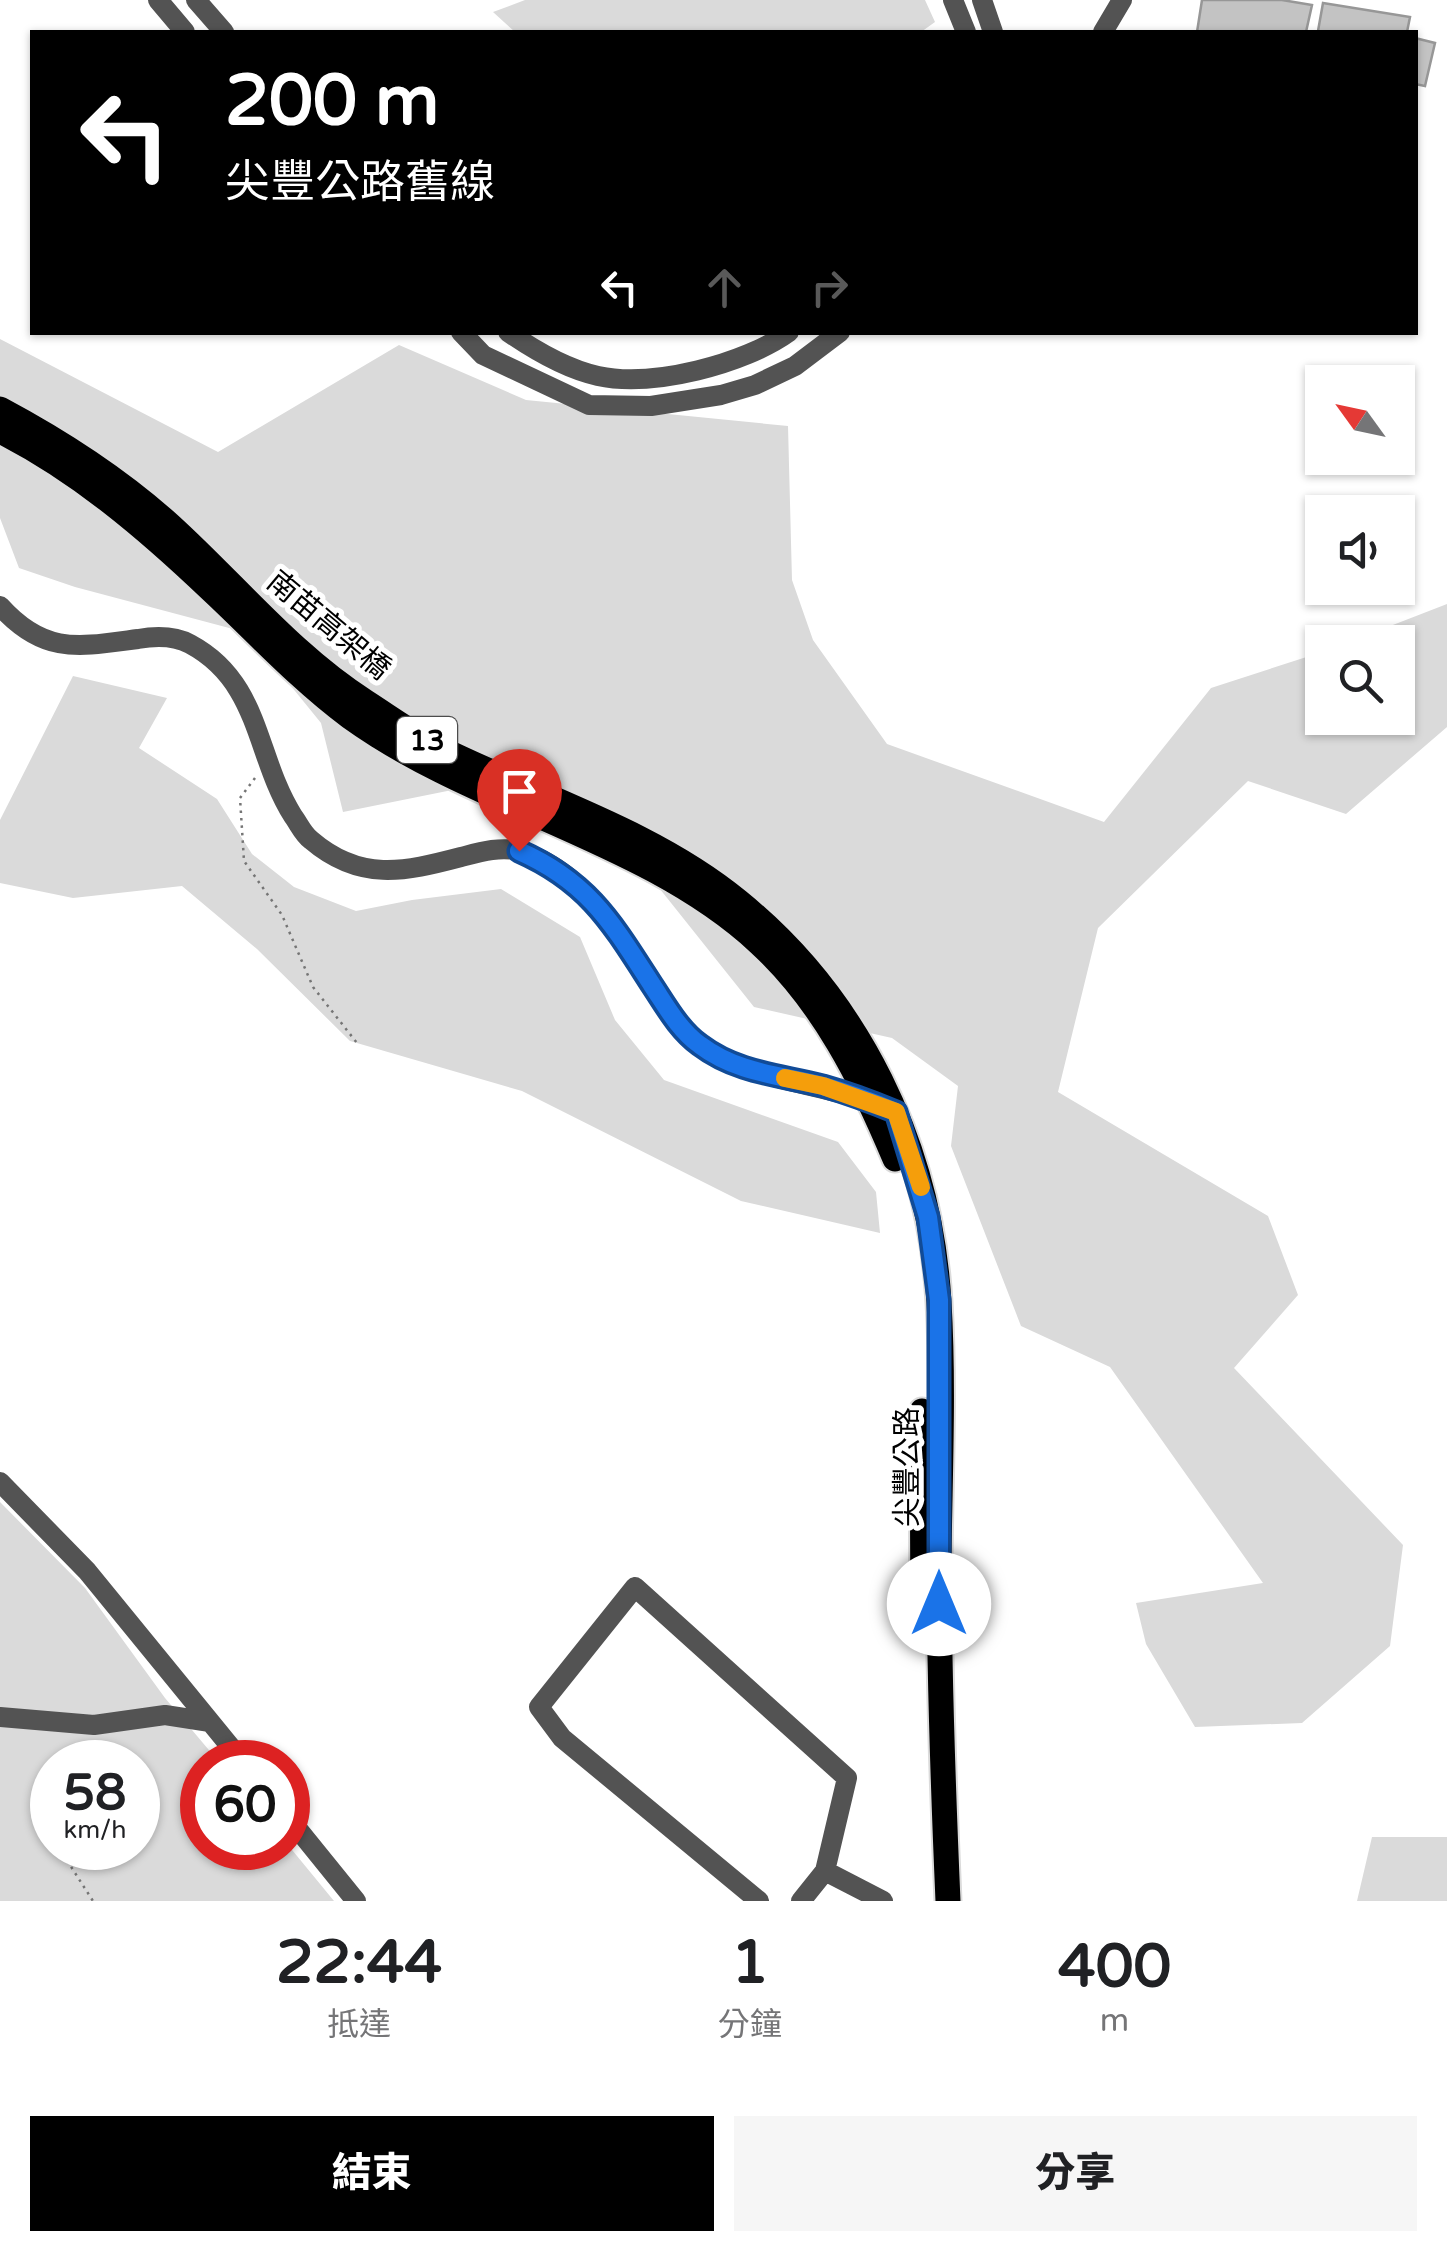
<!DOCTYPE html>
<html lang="zh-TW">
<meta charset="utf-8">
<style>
:root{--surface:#fff;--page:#f6f6f6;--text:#202124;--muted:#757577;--accent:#000}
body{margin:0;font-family:"Varela Round","Noto Sans TC",sans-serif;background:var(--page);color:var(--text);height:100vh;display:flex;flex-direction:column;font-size:38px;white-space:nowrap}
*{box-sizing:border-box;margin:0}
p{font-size:32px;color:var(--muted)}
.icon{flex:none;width:55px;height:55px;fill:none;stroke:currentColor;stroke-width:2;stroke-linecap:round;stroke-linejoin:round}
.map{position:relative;height:1901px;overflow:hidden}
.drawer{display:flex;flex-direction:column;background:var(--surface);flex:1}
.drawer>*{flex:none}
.top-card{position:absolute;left:30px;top:30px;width:1388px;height:305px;border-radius:0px;box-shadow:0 2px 8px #0004;background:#000;color:#fff;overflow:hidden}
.needle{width:65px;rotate:303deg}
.buttons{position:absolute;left:1305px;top:365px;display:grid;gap:20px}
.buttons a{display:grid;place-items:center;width:110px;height:110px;border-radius:0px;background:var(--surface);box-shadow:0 2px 8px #0004;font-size:50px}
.speed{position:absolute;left:30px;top:1740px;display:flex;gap:20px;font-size:50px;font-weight:700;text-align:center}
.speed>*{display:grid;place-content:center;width:130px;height:130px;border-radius:50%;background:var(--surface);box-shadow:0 2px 8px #0004;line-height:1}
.speed small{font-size:25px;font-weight:400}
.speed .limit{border:15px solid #d22;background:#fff;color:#111}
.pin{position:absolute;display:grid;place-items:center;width:85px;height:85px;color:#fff;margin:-102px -42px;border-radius:50% 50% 50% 0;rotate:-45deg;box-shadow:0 0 10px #0007}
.pin .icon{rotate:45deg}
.me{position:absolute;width:110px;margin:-55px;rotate:0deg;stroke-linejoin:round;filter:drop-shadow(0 0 8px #0008)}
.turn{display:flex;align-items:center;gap:35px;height:210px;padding:0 30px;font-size:45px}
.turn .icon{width:130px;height:130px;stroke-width:2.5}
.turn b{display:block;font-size:70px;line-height:85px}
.lanes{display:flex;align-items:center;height:95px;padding:0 30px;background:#0003;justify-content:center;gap:50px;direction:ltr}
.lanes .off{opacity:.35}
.eta{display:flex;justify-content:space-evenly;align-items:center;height:170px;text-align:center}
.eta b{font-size:60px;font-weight:800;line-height:70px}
.button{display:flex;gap:20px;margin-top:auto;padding:20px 30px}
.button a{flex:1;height:115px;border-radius:0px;background:var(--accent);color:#fff;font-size:40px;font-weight:800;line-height:115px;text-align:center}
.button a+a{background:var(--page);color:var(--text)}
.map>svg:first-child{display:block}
.green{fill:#dadada;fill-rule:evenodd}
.building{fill:#c3c3c3;stroke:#979797;stroke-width:2.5}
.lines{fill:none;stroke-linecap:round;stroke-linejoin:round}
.major-casing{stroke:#dbdbdb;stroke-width:29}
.path{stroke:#757575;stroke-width:2.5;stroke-dasharray:2.5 5;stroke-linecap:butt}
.minor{stroke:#535353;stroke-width:20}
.major{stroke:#000;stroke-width:25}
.route-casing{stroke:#114b97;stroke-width:25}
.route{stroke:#1a73e8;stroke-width:18}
.slow{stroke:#f59e0b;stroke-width:18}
.labels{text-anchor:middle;stroke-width:10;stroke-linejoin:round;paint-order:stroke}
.shield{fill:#fff;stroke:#4c4c4c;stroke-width:2.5}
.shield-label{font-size:28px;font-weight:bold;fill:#000}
.street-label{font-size:30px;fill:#000;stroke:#fff}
</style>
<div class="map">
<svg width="1447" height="1901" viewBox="0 0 1447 1901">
<rect width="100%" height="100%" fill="#fff"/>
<!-- green -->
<path class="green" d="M525,0H925L935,22L921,32H515L493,12Z
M0,339L218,452L399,345L526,400L788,426L792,580L813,640L887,744L1104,822L1211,688L1322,652V718H1398V642H1349L1447,604V727L1346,814L1248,781L1098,928L1058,1092L1268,1216L1298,1295L1234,1368L1403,1545L1390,1646L1302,1723L1195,1727L1146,1644L1136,1603L1263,1583L1110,1367L1021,1326L951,1146L958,1086L892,1038L754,1007L636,859L477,785L343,812L321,723L248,633L75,587L19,568L0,518Z
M73,676L167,698L139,748L217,799L252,854L294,887L356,911L412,900L501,889L580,937L615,1020L664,1080L838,1142L876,1192L880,1233L741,1201L522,1091L350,1041L257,949L182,886L73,898L0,883V820Z
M0,1502L85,1588L165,1698L219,1762H202V1848H288V1845L334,1901H0ZM52,1762H138V1848H52Z
M1372,1837H1447V1901H1357Z"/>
<!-- building -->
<path class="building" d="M1202,0H1282L1312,5L1306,32H1197Z
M1323,3L1410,17L1407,32L1318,31Z
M1415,38L1435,43L1425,86L1415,84Z"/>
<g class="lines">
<!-- major casing -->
<g class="major-casing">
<path id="major" d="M0,409C60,441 119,479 170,525C235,584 292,655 366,702C394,720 421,740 450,753C546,799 655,833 738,901C859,999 930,1147 939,1302C944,1387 940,1473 939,1557C939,1672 943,1786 948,1901
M0,431C79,471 147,529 211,590C257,633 299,679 350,717C476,808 647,839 759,943C823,1002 862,1080 895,1159
M922,1411L923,1626"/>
</g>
<!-- path -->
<path class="path" d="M255,778L240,798L244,861L282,915L313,987L357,1043
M82,1762L87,1745
M59,1848L93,1901"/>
<!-- minor -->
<path class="minor" d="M158,0L185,32
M196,0L224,32
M953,0L966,32
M982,0L993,32
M1103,32L1122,0
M461,332L483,355L589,405L651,406L721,395L755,385L795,366L840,332
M508,332C534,350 566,369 598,376C652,388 745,364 789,332
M0,606C44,655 78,647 138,639C155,636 175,636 190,644C261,682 255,756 293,816C299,824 303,834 311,840C360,882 404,872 461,857C480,852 500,846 520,851C585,870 621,937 656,989C668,1008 679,1029 697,1044C740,1079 821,1083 876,1104
M0,1482L87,1571L243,1762
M0,1717L94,1725L165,1715L210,1722
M288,1817L356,1901
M759,1901L562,1738L539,1707L635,1587L847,1778L825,1871
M801,1901L825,1871L883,1901"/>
<!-- major -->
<use href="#major" class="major"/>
</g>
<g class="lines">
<!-- route casing -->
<g class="route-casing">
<path id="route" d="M519,851C589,882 612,923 652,985C666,1006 679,1030 700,1045C737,1073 780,1075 823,1086C848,1093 872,1102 896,1112L928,1217L939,1300V1604"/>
</g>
<!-- route -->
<use href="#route" class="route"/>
<!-- slow -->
<path class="slow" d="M785,1078L823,1086L896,1112L921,1187"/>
</g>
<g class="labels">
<!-- shield labels -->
<rect class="shield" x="397" y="717" width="60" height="46" rx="8"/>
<g class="shield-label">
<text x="427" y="750">13</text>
</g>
<!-- street labels -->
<g class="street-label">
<text transform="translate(329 625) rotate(40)" y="10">南苗高架橋</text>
<text transform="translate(907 1467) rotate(-90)" y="10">尖豐公路</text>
</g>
</g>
</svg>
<div class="buttons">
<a><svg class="needle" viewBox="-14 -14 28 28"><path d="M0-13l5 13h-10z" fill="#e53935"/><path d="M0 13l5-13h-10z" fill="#757577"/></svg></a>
<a><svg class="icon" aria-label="sound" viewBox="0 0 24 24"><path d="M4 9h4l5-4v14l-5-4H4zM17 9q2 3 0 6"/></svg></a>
<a><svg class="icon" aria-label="search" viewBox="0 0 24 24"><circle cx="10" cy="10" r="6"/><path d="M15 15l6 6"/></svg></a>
</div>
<div class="speed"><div>58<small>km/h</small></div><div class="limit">60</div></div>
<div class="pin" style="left:519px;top:851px;background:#d93025"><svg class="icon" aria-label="arrive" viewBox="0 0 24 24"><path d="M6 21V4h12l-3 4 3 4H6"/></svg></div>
<svg class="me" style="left:939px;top:1604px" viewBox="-20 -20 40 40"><circle r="19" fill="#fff"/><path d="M0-13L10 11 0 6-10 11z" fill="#1a73e8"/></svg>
<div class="top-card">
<div class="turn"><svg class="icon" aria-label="left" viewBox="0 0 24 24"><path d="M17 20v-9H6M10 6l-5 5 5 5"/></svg><div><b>200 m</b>尖豐公路舊線</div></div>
<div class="lanes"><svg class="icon" aria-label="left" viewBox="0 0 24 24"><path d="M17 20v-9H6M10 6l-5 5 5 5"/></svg><svg class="icon off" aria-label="ahead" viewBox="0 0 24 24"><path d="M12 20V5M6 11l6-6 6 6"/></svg><svg class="icon off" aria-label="right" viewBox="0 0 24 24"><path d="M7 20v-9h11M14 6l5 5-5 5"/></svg></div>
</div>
</div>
<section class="drawer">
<div class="eta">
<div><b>22:44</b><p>抵達</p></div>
<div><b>1</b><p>分鐘</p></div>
<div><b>400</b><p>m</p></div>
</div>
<div class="button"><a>結束</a><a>分享</a></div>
</section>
